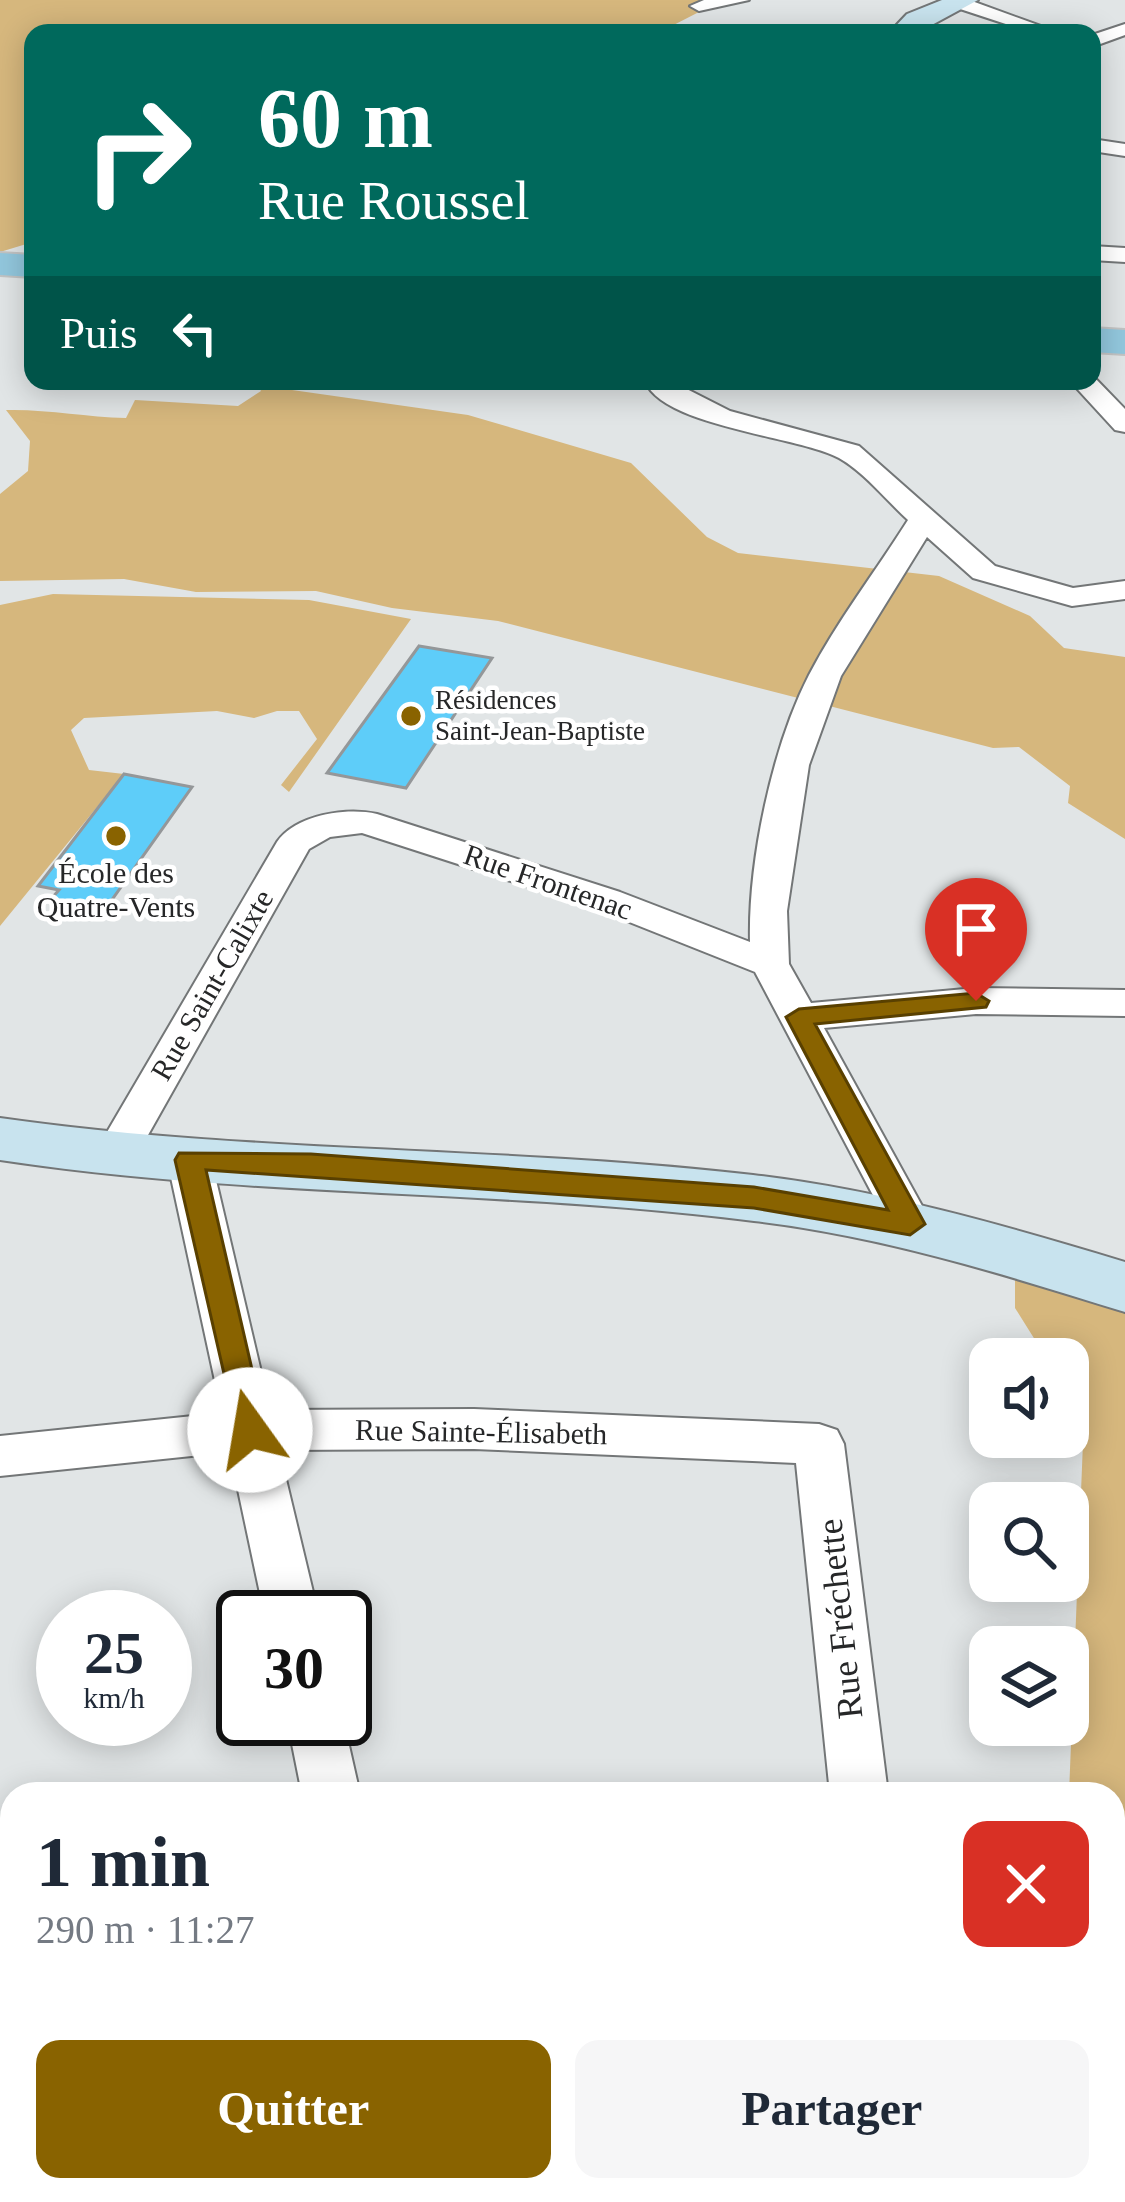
<!DOCTYPE html>
<html lang="fr">
<meta charset="utf-8">
<style>
:root{--surface:#fff;--page:#f6f6f7;--text:#1f2937;--muted:#747a83;--accent:#896300}
body{margin:0;font-family:Georgia,serif;background:var(--page);color:var(--text);height:100vh;display:flex;flex-direction:column;font-size:45px;white-space:nowrap}
*{box-sizing:border-box;margin:0}
p{font-size:39px;color:var(--muted)}
.icon{flex:none;width:66px;height:66px;fill:none;stroke:currentColor;stroke-width:2;stroke-linecap:round;stroke-linejoin:round}
.map{position:relative;flex:1;overflow:hidden}
.side{position:absolute;left:0px;top:1782px;width:1125px;height:420px;display:flex;flex-direction:column;background:var(--surface);border-radius:36px 36px 0 0;box-shadow:0 6px 30px #0003}
.side>*{flex:none}
.top-card{position:absolute;left:24px;top:24px;width:1077px;height:366px;border-radius:24px;box-shadow:0 6px 30px #0003;background:#00695c;color:#fff;overflow:hidden}
.controls{position:absolute;left:969px;top:1338px;display:grid;gap:24px}
.controls a{display:grid;place-items:center;width:120px;height:120px;border-radius:24px;background:var(--surface);box-shadow:0 6px 30px #0003;font-size:60px}
.speed{position:absolute;left:36px;top:1590px;display:flex;gap:24px;font-size:60px;font-weight:700;text-align:center}
.speed>*{display:grid;place-content:center;width:156px;height:156px;border-radius:50%;background:var(--surface);box-shadow:0 6px 30px #0003;line-height:1}
.speed small{font-size:30px;font-weight:400}
.speed .limit{border:6px solid #111;border-radius:18px;background:#fff;color:#111}
.pin{position:absolute;display:grid;place-items:center;width:102px;height:102px;color:#fff;margin:-123px -51px;border-radius:50% 50% 50% 0;rotate:-45deg;box-shadow:0 0 12px #0007}
.pin .icon{rotate:45deg}
.me{position:absolute;width:132px;margin:-66px;rotate:347deg;stroke-linejoin:round;filter:drop-shadow(0 0 9px #0008)}
.turn{display:flex;align-items:center;gap:42px;height:252px;padding:0 36px;font-size:54px}
.turn .icon{width:156px;height:156px;stroke-width:2.5}
.turn b{display:block;font-size:84px;line-height:102px}
.then{display:flex;align-items:center;height:114px;padding:0 36px;background:#0003;gap:24px;font-size:45px}
.round{display:grid;place-items:center;flex:none;width:126px;height:126px;border-radius:24px;background:var(--page)}
.summary{display:flex;align-items:center;justify-content:space-between;height:204px;padding:0 36px}
h1{font-size:72px;font-weight:600;line-height:90px}
.cta{display:flex;gap:24px;margin-top:auto;padding:24px 36px}
.cta a{flex:1;height:138px;border-radius:24px;background:var(--accent);color:#fff;font-size:48px;font-weight:600;line-height:138px;text-align:center}
.cta a+a{background:var(--page);color:var(--text)}
.map>svg:first-child{display:block}
.green{fill:#d6b77d}
.building{fill:#5ecdf9;stroke:#949799;stroke-width:3}
.lines{fill:none;stroke-linecap:round;stroke-linejoin:round}
.street-casing{stroke:#737677;stroke-width:4}
.secondary-casing{stroke:#737677;stroke-width:4}
.primary-casing{stroke:#c2c3c3;stroke-width:4}
.street{fill:#fff;fill-rule:evenodd}
.secondary{fill:#c8e3ee;fill-rule:evenodd}
.primary{fill:#92c7dd;fill-rule:evenodd}
.route{fill:#896300;stroke:#594000;stroke-width:3}
.poi-dot{fill:#896300;stroke:#fff;stroke-width:4.5}
.labels{text-anchor:middle;stroke-width:9;stroke-linejoin:round;paint-order:stroke}
.far-poi-label{font-size:27px;fill:#262728;stroke:#fff;text-anchor:start}
.poi-label{font-size:30px;fill:#262728;stroke:#fff}
.street-label{font-size:30px;fill:#262728;stroke:#fff}
.near-street-label{font-size:36px;fill:#262728;stroke:#fff}
</style>
<div class="map">
<svg width="1125" height="2202" viewBox="0 0 1125 2202">
<rect width="100%" height="100%" fill="#e1e5e6"/>
<!-- green -->
<path class="green" d="M0,0H740L699,12L658,33H33V242L0,252Z
M255,381H275L278,388L468,415L631,463L707,537L738,553L939,576L1030,616L1064,648L1125,657V839L1068,803L1070,786L1019,747L993,748L498,621L392,608L316,591L196,592L124,579L0,581V494L28,471L30,441L6,410C47,409 85,417 126,418L135,400L238,406L261,391Z
M53,594L309,600L411,619L289,792L281,785L317,739L299,711H277L254,718L217,711L84,718L71,730L89,770L124,774L0,926V605Z
M1015,1257L1125,1288V2202H808L807,2190H1113V1794H1069L1084,1417L1068,1392V1359H1047L1015,1308Z
M12,1990V2190H73L74,2202H0V2017Z"/>
<!-- building -->
<path class="building" d="M419,646L492,658L406,788L327,773Z
M124,774L192,787L106,908L51,899L59,890L38,886Z"/>
<g class="lines">
<!-- street casing -->
<g class="street-casing">
<path id="street" d="M749,0L699,11L690,6L704,0Z
M950,0H969L1060,33H1033L951,6Z
M1125,24V35L1092,47V35Z
M868,27H893L902,33H859Z
M1092,139L1125,144V156L1092,151Z
M1092,246L1125,248V262L1092,260Z
M1092,375L1125,409V432L1115,430L1070,381H1092Z
M645,381H671L730,411L859,446L995,566L1073,588L1125,581V599L1072,606L973,578L927,537L841,676L809,765L787,911L789,964L811,1003L976,988L1125,990V1016L976,1014L824,1028L932,1224L926,1235L910,1240L894,1235L755,972L594,908L362,833L330,837L309,849L130,1167L115,1171L100,1167L93,1156L277,842C296,815 346,807 377,814L620,892L750,942C748,862 772,747 809,675C837,621 876,571 908,520C887,501 864,472 839,458C799,436 663,427 645,381Z
M189,1144L204,1148L211,1159L270,1410L474,1409L819,1424L837,1430L844,1444L888,1794H830L796,1463L474,1449L279,1450L319,1617H265L230,1452L0,1476V1436L222,1413L167,1159L174,1148Z
M287,1719H343L360,1794H302Z
M387,2190H453L456,2202H390Z"/>
</g>
<!-- secondary casing -->
<g class="secondary-casing">
<path id="secondary" d="M942,0H978L917,33H889L907,14Z
M0,1118C249,1154 503,1146 753,1175C881,1190 1003,1225 1125,1262V1312C1003,1274 882,1236 754,1221C504,1189 249,1198 0,1160Z"/>
</g>
<!-- primary casing -->
<g class="primary-casing">
<path id="primary" d="M0,253L33,255V277L0,275Z
M1092,328L1125,330V354L1092,352Z"/>
</g>
<!-- street -->
<use href="#street" class="street"/>
<!-- secondary -->
<use href="#secondary" class="secondary"/>
<!-- primary -->
<use href="#primary" class="primary"/>
</g>
<!-- route -->
<path class="route" d="M976,993L989,1001L986,1007L815,1024L925,1224L910,1235L754,1208L206,1170L266,1430L261,1439L250,1443L239,1439L175,1160L179,1153L311,1154L754,1187L888,1210L786,1017L799,1009Z"/>
<!-- markers -->
<g class="poi-dot">
<circle cx="411" cy="716" r="12"/>
<circle cx="116" cy="836" r="12"/>
</g>
<g class="labels">
<!-- far-poi labels -->
<g class="far-poi-label">
<text x="435" y="709">Résidences<tspan x="435" dy="31">Saint-Jean-Baptiste</tspan></text>
</g>
<!-- poi labels -->
<g class="poi-label">
<text x="116" y="883">École des<tspan x="116" dy="34">Quatre-Vents</tspan></text>
</g>
<!-- street labels -->
<g class="street-label">
<text transform="translate(548 882) rotate(19)" y="10">Rue Frontenac</text>
<text transform="translate(212 985) rotate(-60)" y="10">Rue Saint-Calixte</text>
<text transform="translate(481 1432) rotate(1)" y="10">Rue Sainte-Élisabeth</text>
</g>
<!-- near-street labels -->
<g class="near-street-label">
<text transform="translate(839 1619) rotate(-96)" y="13">Rue Fréchette</text>
</g>
</g>
</svg>
<div class="controls">
<a><svg class="icon" aria-label="sound" viewBox="0 0 24 24"><path d="M4 9h4l5-4v14l-5-4H4zM17 9q2 3 0 6"/></svg></a>
<a><svg class="icon" aria-label="search" viewBox="0 0 24 24"><circle cx="10" cy="10" r="6"/><path d="M15 15l6 6"/></svg></a>
<a><svg class="icon" aria-label="layers" viewBox="0 0 24 24"><path d="M12 4l9 5-9 5-9-5zM3 14l9 5 9-5"/></svg></a>
</div>
<div class="speed"><div>25<small>km/h</small></div><div class="limit">30</div></div>
<div class="pin" style="left:976px;top:1001px;background:#d93025"><svg class="icon" aria-label="arrive" viewBox="0 0 24 24"><path d="M6 21V4h12l-3 4 3 4H6"/></svg></div>
<svg class="me" style="left:250px;top:1430px" viewBox="-20 -20 40 40"><circle r="19" fill="#fff"/><path d="M0-13L10 11 0 6-10 11z" fill="#896300"/></svg>
<div class="top-card">
<div class="turn"><svg class="icon" aria-label="right" viewBox="0 0 24 24"><path d="M7 20v-9h11M14 6l5 5-5 5"/></svg><div><b>60 m</b>Rue Roussel</div></div>
<div class="then">Puis<svg class="icon" aria-label="left" viewBox="0 0 24 24"><path d="M17 20v-9H6M10 6l-5 5 5 5"/></svg></div>
</div>
<section class="side">
<div class="summary"><div><h1>1 min</h1><p>290 m · 11:27</p></div><a class="round" style="background:#d93025;color:#fff"><svg class="icon" aria-label="close" viewBox="0 0 24 24"><path d="M6 6l12 12M18 6L6 18"/></svg></a></div>
<div class="cta"><a>Quitter</a><a>Partager</a></div>
</section>
</div>
